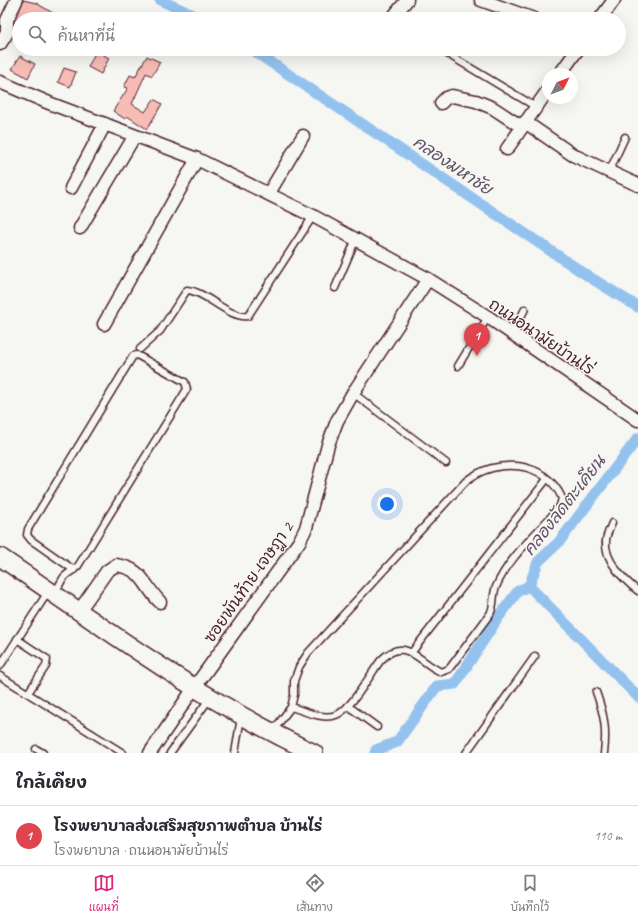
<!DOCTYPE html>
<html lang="th">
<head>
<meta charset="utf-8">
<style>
  :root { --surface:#fff; --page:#f2f2f3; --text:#2b2b33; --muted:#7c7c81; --line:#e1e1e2; --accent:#db2777 }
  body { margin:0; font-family:Caveat,"Playpen Sans Thai",sans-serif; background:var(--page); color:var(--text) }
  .compass { position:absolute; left:542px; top:68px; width:36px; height:36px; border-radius:50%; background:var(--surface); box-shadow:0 4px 16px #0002; rotate:48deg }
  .you { position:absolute; left:387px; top:504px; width:14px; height:14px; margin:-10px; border:3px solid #fff; border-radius:50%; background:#1a73e8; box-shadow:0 0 0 6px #1a73e833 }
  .badge { display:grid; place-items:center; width:26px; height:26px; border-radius:50%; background:var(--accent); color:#fff; font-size:13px; font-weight:700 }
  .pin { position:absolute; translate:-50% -33px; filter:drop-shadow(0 1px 2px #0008) }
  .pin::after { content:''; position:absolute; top:21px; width:14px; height:12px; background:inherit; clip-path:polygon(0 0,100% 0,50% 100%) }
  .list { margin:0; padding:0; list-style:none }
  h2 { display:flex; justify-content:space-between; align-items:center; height:52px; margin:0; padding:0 16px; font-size:17px }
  h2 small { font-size:13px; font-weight:400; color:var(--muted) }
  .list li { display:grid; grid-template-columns:26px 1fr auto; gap:12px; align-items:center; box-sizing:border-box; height:60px; padding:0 16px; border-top:1px solid var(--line) }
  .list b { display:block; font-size:15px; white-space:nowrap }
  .list p { margin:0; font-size:13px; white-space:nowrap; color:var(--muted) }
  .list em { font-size:13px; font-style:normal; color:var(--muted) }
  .icon { flex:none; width:22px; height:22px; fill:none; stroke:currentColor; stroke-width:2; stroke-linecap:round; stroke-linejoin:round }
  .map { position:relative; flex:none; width:638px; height:753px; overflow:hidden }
  .search { position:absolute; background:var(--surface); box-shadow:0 4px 16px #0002; left:12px; right:12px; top:12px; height:44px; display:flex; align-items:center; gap:10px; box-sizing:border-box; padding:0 14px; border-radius:22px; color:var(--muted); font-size:15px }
  .sheet { height:112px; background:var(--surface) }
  nav { display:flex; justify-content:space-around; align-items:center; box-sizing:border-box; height:56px; border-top:1px solid var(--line); background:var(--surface); font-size:11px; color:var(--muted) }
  nav a { display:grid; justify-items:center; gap:2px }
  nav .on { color:var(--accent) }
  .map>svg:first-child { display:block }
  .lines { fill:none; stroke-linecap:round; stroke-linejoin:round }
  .canal { stroke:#94c2ee; stroke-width:11 }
  .building { fill:#f8bcb6; stroke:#4a1f2b }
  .lane-casing { stroke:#4a1f2b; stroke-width:9 }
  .street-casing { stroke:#4a1f2b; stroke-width:15 }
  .secondary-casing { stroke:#4a1f2b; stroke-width:20 }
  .lane { stroke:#f6f6f2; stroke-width:6 }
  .street { stroke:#f6f6f2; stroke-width:12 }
  .secondary { stroke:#f6f6f2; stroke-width:17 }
  .labels { text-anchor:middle; stroke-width:3; stroke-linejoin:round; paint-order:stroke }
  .street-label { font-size:16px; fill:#4a1f2b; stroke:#f6f6f2 }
  .water-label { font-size:17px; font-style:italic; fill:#605066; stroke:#f6f6f2 }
</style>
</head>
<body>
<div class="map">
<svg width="638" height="753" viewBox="0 0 638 753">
  <rect width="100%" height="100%" fill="#f6f6f2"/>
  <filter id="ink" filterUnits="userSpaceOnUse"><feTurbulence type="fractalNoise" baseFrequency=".025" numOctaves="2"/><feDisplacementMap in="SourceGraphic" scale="8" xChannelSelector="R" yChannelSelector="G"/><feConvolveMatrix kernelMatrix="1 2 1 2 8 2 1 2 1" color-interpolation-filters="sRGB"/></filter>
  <g filter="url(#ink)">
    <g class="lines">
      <g class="canal">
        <path d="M 160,0 L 202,19"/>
        <path d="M 251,49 L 588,276 L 638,307"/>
        <path d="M 638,438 L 559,542 L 538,562 L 529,586 L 638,697"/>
        <path d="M 375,753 L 376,750 L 397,742 L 437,686 L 455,684 L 498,618 L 518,591 L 529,586"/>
      </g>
    </g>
    <g class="building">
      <path d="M 23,0 L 36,3 L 63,19 L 19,19 L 19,37 L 14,35 L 14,22 Z"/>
      <path d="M 96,51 L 109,58 L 101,74 L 88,67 Z"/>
      <path d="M 20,56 L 35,64 L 28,78 L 12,69 Z"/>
      <path d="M 147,56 L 160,62 L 152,76 L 146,73 L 132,104 L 145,112 L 154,99 L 162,104 L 147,129 L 127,116 L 125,119 L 113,111 L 128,88 L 124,87 L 130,75 L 135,77 Z"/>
      <path d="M 64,68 L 76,72 L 70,87 L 58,82 Z"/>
    </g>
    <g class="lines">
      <g class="lane-casing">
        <g id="lane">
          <path d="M 439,49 L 536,107"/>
          <path d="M 609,172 L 625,137"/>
          <path d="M 335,288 L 356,239"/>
          <path d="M 512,334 L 525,309"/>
          <path d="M 140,349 L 160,331 L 187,290 C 206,291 229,319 248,316 L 313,216"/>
          <path d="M 458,366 L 488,317"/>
          <path d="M 353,393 L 446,463"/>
          <path d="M 612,523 C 610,529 606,535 606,541 C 604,560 624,580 638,591"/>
          <path d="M 55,593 C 58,588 61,581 64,577 C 68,573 74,570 78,566 L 187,389 L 185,382 L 137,355 L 133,356 L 28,529 L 27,535 L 31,540 L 74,570"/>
          <path d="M 17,639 L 47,659 L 46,666 L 28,693"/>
          <path d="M 412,652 L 547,479"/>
          <path d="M 0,666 L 48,592"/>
          <path d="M 0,676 L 123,753"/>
          <path d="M 596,692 C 604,714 607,729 604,753"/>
          <path d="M 348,706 L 377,727"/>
          <path d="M 273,731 L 291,707 L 294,695 L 294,681 L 299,667 L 308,653 L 466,481 C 497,457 545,460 562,498 L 560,506 C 539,532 509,556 496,587 C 492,596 495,605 490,614 L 449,669 L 441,672 C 418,662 406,635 381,660 C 371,673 351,710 336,715 C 322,720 305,711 291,707"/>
          <path d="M 36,749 L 43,753"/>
          <path d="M 170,753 L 210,698"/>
          <path d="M 235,753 L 241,717"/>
          <path d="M 466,753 L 535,656"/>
        </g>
      </g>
      <g class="street-casing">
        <g id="street">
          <path d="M 481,0 L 534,19"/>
          <path d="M 394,16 L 407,0"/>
          <path d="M 600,19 L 614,0"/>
          <path d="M 0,44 L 7,33 L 7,20 L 16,1"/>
          <path d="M 560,74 L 578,49"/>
          <path d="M 0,82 L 49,103 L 197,159 L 313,216 L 428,279 L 488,317 L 638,420"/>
          <path d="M 441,103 L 446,98 L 452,96 L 476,101 L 493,108 L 522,127"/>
          <path d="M 525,122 L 573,155 L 638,185"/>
          <path d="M 507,149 L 548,90"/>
          <path d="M 71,188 L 105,124"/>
          <path d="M 269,193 L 303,136"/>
          <path d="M 80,228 L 134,137"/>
          <path d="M 104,324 L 197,159"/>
          <path d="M 79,611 L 107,571 L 116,565 C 144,569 143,585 160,602"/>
          <path d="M 150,753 L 194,688 L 299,542 L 306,528 L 328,445 L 337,421 L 353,393 L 428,279"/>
        </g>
      </g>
      <g class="secondary-casing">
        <path id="secondary" d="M 0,557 C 102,626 202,701 314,753"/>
      </g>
      <use href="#lane" class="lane"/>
      <use href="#street" class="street"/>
      <use href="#secondary" class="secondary"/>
    </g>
  </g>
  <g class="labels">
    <g class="street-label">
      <text transform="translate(542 336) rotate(34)" y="6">ถนนอนามัยบ้านไร่</text>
      <text transform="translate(248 582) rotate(-55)" y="6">ซอยพันท้าย-เจษฎา 2</text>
    </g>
    <g class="water-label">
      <text transform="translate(453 165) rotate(34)" y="6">คลองมหาชัย</text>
      <text transform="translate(564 505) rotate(-52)" y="6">คลองลัดตะเคียน</text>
    </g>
  </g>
</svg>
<svg class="compass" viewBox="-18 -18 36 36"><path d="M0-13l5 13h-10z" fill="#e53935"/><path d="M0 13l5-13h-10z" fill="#7c7c81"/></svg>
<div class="you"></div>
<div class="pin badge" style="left:477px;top:356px;background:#e0444e">1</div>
<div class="search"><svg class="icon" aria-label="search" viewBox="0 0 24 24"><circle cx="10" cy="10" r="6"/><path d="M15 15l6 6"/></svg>ค้นหาที่นี่</div>
</div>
<section class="sheet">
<h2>ใกล้เคียง<small></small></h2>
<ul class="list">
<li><span class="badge" style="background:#e0444e">1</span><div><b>โรงพยาบาลส่งเสริมสุขภาพตำบล บ้านไร่</b><p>โรงพยาบาล · ถนนอนามัยบ้านไร่</p></div><em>110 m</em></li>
</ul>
</section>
<nav>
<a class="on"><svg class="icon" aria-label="map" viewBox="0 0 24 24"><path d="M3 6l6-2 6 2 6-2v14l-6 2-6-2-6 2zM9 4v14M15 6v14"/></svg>แผนที่</a>
<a><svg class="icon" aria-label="directions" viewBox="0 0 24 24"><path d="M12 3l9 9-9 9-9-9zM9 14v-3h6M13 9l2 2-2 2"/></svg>เส้นทาง</a>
<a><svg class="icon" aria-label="saved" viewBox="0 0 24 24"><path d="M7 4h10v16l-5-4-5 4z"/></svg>บันทึกไว้</a>
</nav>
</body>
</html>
